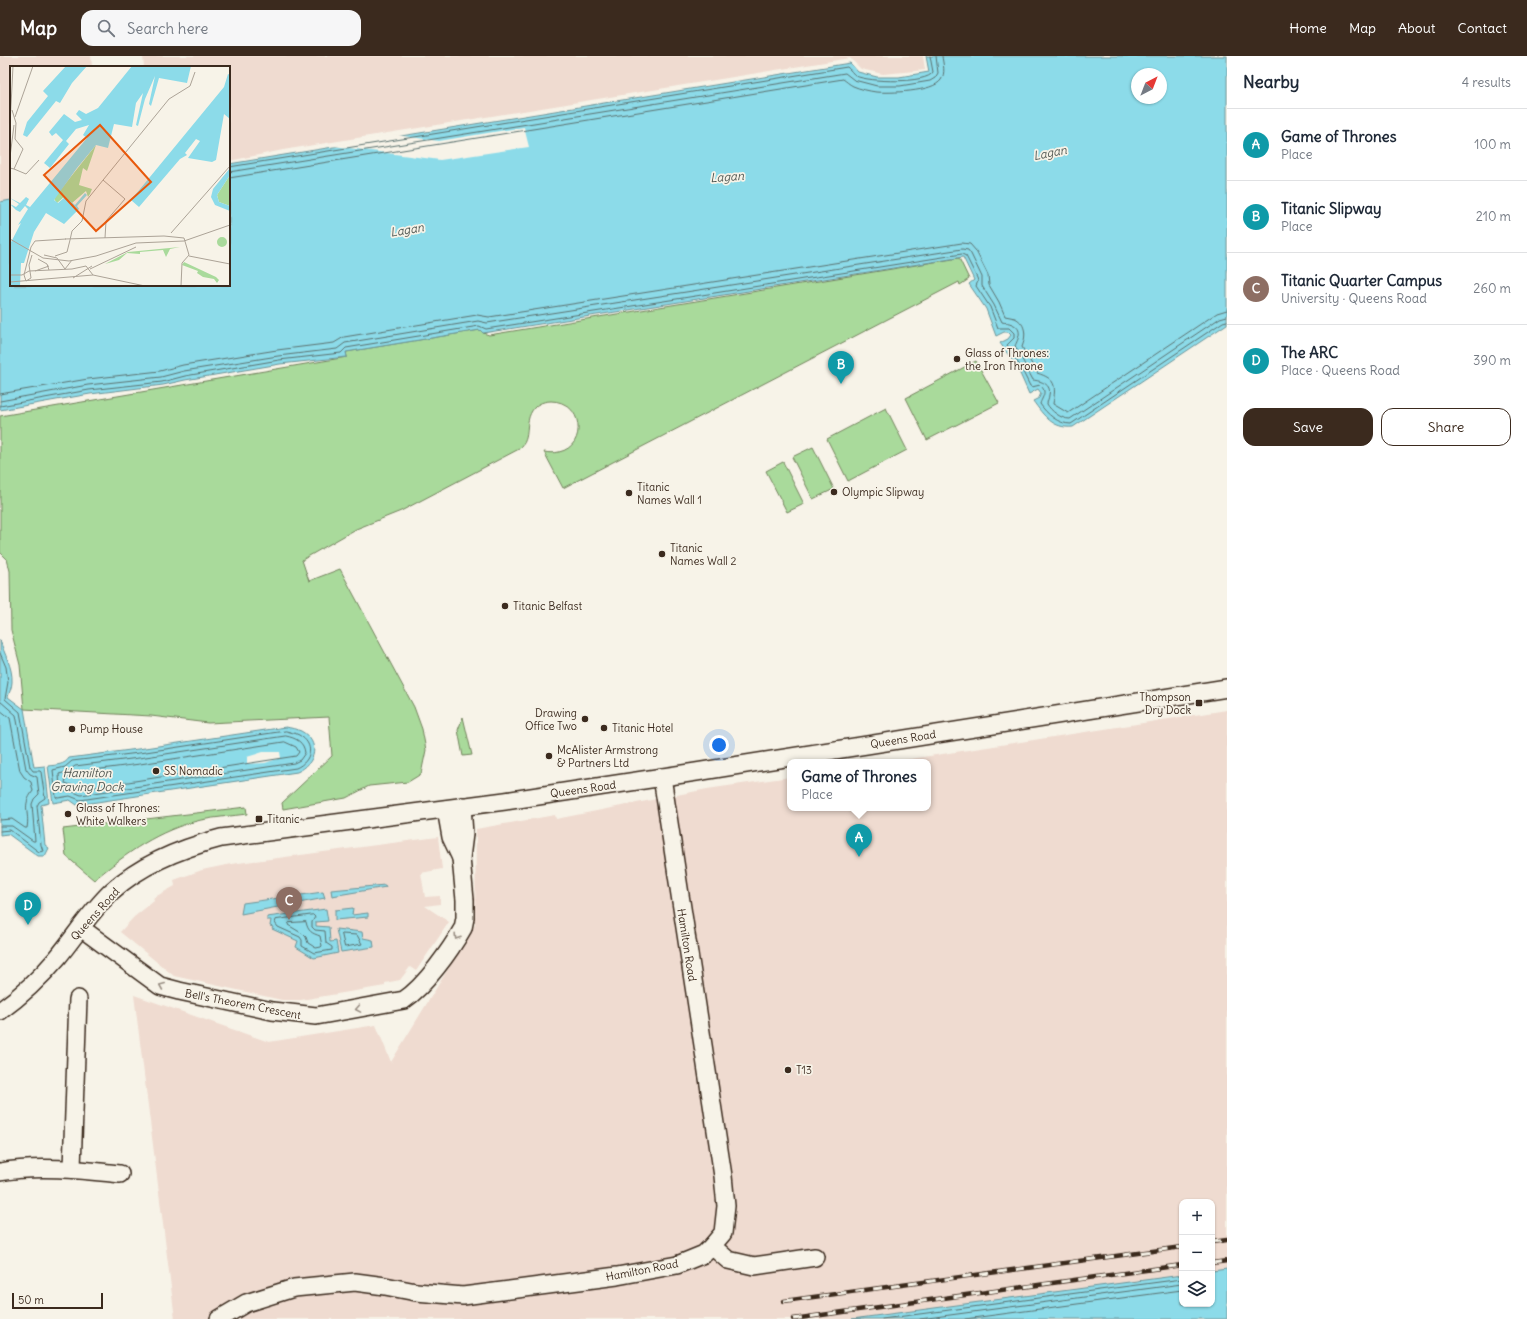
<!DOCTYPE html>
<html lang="en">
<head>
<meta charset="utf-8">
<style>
  :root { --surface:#fff; --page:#f6f6f7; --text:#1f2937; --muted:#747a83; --line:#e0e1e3; --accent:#3b2a1e }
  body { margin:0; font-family:Delius,sans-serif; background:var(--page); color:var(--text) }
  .controls { position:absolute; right:12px; bottom:12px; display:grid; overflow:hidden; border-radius:8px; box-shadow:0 1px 3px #0004 }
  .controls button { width:36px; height:36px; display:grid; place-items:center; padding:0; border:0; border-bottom:1px solid var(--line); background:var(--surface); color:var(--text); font:20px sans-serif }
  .compass { position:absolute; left:1131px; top:12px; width:36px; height:36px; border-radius:50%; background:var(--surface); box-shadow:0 1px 3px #0004; rotate:42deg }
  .scale { position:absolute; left:12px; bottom:10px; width:91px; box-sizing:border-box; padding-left:4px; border:2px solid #3b2a1e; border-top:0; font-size:11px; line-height:14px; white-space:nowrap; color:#3b2a1e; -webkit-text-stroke:3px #f7f3e8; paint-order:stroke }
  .you { position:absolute; left:719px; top:689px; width:14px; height:14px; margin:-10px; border:3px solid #fff; border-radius:50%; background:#1a73e8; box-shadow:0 0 0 6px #1a73e833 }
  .badge { display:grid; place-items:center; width:26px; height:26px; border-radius:50%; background:var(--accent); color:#fff; font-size:13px; font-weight:700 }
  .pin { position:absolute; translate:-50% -33px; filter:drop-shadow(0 1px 2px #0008) }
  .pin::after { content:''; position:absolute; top:21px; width:14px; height:12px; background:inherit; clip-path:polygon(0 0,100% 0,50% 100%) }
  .popup { position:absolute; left:787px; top:703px; width:144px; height:52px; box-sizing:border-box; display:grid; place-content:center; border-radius:8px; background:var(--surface); filter:drop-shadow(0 1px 3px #0005); font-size:13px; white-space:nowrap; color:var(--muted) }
  .popup b { font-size:15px; color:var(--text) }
  .popup::after { content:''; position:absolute; left:50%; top:100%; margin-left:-8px; border:8px solid transparent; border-top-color:var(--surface) }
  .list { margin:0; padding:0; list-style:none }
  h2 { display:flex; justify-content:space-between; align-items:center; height:52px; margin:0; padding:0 16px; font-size:17px }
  h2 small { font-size:13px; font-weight:400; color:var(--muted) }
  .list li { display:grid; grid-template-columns:26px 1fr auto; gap:12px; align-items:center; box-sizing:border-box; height:72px; padding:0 16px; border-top:1px solid var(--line) }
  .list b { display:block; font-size:15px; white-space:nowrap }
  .list p { margin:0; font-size:13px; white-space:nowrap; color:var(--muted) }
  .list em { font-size:13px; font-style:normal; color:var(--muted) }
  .actions { display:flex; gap:8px; padding:12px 16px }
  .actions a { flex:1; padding:9px 0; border:1px solid var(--accent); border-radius:12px; text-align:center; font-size:14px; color:var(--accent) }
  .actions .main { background:var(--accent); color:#fff }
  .icon { flex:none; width:22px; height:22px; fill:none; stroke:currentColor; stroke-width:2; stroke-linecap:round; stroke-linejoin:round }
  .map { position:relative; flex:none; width:1227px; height:1263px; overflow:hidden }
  header { display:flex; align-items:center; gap:24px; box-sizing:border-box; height:56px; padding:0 20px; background:var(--accent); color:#fff }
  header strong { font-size:19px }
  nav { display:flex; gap:22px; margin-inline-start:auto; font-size:14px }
  .search { width:280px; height:36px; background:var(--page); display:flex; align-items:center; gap:10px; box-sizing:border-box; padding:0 14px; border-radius:12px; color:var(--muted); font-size:15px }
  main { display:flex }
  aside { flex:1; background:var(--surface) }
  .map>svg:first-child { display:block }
  .built { fill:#efdbd0; fill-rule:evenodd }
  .green { fill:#a9da9b; stroke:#72825c }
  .water { fill:#8cdbe9; stroke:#6c9498; fill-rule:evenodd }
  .pier { fill:#f7f3e8 }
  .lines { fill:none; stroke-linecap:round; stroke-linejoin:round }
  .shore { stroke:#5b716f; stroke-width:1 }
  .minor-casing { stroke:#3b2a1e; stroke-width:20 }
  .minor { stroke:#f7f3e8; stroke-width:17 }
  .rail-casing { stroke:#3b2a1e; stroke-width:4.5 }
  .rail { stroke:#f7f3e8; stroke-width:3; stroke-dasharray:9; stroke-linecap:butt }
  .oneway { stroke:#998e83 }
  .poi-dot { fill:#3b2a1e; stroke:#f7f3e8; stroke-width:1.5 }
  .labels { text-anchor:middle; stroke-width:3.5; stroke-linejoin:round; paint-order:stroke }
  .poi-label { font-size:11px; fill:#3b2a1e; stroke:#f7f3e8; text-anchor:start }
  .street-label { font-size:11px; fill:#3b2a1e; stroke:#f7f3e8 }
  .water-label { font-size:12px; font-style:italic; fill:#4f5651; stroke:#f7f3e8 }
  .inset-road { fill:none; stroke:#aca397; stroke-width:1 }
  .view { fill:#e8590c; fill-opacity:0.15; stroke:#e8590c; stroke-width:2 }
  .inset-edge { fill:none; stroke:#3b2a1e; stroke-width:2 }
</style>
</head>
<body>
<header>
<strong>Map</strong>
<div class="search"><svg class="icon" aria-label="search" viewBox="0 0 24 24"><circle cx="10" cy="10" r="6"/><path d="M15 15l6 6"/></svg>Search here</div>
<nav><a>Home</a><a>Map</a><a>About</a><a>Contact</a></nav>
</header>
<main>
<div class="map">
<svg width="1227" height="1263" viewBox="0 0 1227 1263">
  <rect width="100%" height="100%" fill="#f7f3e8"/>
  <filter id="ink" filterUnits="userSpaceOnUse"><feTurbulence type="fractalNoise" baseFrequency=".025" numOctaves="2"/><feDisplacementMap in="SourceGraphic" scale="8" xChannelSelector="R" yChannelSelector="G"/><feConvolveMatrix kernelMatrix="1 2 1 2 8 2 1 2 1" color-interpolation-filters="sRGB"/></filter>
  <g filter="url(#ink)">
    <g class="built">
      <path d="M 0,0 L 91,0 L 92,11 L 11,11 L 11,148 L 0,150 Z"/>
      <path d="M 143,0 L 923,0 L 925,14 L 883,18 L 861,13 L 850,2 L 283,94 L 229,105 L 229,11 L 144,11 Z"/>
      <path d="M 1227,654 L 1227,1263 L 175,1263 L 134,939 L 269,986 L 376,969 L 391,1006 L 475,869 L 476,773 L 555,759 L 556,763 L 707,733 L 790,721 L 790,752 L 928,752 L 928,706 L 891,706 ZM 1182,1146 L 1212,1146 L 1212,1248 L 1182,1248 Z"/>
      <path d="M 438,781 L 442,813 L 421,817 L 425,841 L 440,840 L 440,848 L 425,850 L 449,866 L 416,915 L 410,911 L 400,924 L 385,927 L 385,930 L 301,944 L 282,944 L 174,920 L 120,876 L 134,861 L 154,845 L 153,842 L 175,830 L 174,824 L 202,814 L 231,808 Z"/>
    </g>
    <g class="green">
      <path d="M 959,202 L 969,223 L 960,229 L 959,226 L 563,432 L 544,396 C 549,397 555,397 559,396 C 588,390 583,345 551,345 C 547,345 542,346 539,348 C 538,348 535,351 534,352 C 522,367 533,381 519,393 L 401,455 L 356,473 L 302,504 L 309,525 L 340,513 L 414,651 L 422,673 L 426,694 L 421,718 L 408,726 L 369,730 L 346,742 L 283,753 L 282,747 L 332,700 L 329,661 L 208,667 L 151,660 L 24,653 L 20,609 L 11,574 L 10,515 L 7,503 L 0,496 L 0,360 L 347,301 L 346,296 L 480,274 L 483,277 L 489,279 Z"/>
      <path d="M 976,305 L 999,347 L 927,384 L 906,342 Z"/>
      <path d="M 886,352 L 907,394 L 848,425 L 827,383 Z"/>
      <path d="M 813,391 L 834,433 L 813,443 L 792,401 Z"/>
      <path d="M 783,406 L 804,448 L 787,456 L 766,415 Z"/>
      <path d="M 463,661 L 472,699 L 463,700 L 458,674 Z"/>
      <path d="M 246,751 L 247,758 C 232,760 216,761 201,764 C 158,774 127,797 94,824 L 66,800 L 63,773 Z"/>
    </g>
    <g class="water">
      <path d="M 926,0 L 1227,0 L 1227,268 L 1073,371 C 1053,373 1044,360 1033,345 L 1039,342 L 1041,337 L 1038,333 L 1029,338 L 1017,311 L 1000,287 L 1008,283 L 1011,279 L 1008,276 L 1004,276 L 996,280 L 986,253 L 969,228 L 974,224 L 963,201 L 483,277 L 480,274 L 346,296 L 347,301 L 280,308 L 185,324 L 163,329 L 90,338 L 0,354 L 0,146 L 11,144 L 11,229 L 229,229 L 229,108 L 850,7 L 858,16 L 877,21 L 899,21 L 929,16 ZM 1137,18 L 1161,18 L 1161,42 L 1137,42 Z"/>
      <path d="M 0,584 C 4,598 13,611 12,626 C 12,631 9,637 8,641 L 24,653 L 34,711 L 45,710 L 49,747 L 41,749 L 45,789 L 49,792 L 45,800 L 38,800 L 8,778 L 0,779 Z"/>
      <path d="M 286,671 C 291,672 296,673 301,675 C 321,686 316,708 297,716 L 77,749 L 70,744 L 53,747 L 48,710 C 56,709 65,709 69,702 L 138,693 Z"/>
      <path d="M 385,829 L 386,831 L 332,840 L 331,834 Z"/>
      <path d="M 323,836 L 325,842 L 241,858 L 243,847 Z"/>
      <path d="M 353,852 L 352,859 L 368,857 L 368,861 L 335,864 L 335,854 Z"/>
      <path d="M 326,853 L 328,865 L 316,866 L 316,870 L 329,871 L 330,886 L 336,885 L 338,897 L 314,902 L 296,891 L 298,885 L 272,873 L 273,871 L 270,870 L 271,864 L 267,864 L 267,861 Z"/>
      <path d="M 336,873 L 362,876 L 363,882 L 373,884 L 374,891 L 341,896 Z"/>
      <path d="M 1227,1213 L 1227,1263 L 852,1263 L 1182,1219 L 1182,1248 L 1212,1248 L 1212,1215 Z"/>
    </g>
    <g class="pier">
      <path d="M 524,71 L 529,91 L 440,104 L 333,90 L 396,79 L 439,85 Z"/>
      <path d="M 263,696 L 280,696 L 281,702 L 265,707 L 247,708 L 247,701 Z"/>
    </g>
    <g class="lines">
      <g class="shore">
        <path d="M 229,111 L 847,11 C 850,13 853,18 856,20 C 868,26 927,28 933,16 L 930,0"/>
        <path d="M 229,116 L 845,17 L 854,24 L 877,30 L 900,30 L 930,25 L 935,22 L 938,17 L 936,0"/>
        <path d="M 229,122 L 843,23 C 846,25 849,28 853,30 C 860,33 869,35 876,36 C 890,37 933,36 941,24 C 946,17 943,8 942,0"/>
        <path d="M 0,338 L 88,323 L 160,315 L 183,309 L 277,294 L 334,287 L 344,281 L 477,259 L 489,261 L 962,187 L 970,188 L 976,195 L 988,219 L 989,229 L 999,246 L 1005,260 C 1008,261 1012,261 1015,262 C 1027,268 1026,281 1022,291 L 1037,317 C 1056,323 1056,329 1053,348 L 1068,357 L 1217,257 L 1227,254"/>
        <path d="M 0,345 L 88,329 L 161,321 L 184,315 L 278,300 L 337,293 L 345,287 L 478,265 L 487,267 L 962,193 L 968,194 L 971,198 L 982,221 L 982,230 L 994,249 L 1002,266 C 1005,267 1008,266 1012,268 C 1024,273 1018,283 1015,290 L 1033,324 C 1041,325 1052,328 1049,339 C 1049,342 1047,345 1047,348 C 1051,355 1061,363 1070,363 L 1220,262 L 1227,260"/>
        <path d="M 0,350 L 89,334 L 162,326 L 185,320 L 279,304 L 341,297 L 346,292 L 479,270 L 486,273 L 962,198 L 966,200 L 977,222 L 978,225 L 976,230 L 990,251 L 998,272 L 1009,272 L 1014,277 L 1014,282 L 1007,289 L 1020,310 L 1030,330 L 1032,331 L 1040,329 C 1048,336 1042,341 1040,348 C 1047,358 1058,368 1071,368 L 1223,266 L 1227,265"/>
        <path d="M 0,597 L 6,611 L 8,626 L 5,643 L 20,656 L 30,711 L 33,715 L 40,715 L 41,716 L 45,742 L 39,746 L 37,750 L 41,789 L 43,795 L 39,796 L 10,774 L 0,775"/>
        <path d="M 0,645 L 16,659 L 26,713 L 30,718 L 37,721 L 39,738 L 34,743 L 32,748 L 35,785 L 33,785 L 12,770 L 0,770"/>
        <path d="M 0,654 L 10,662 L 20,715 L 24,721 L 31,726 L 33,735 C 21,751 30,755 27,772 L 25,772 L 12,763 L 0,764"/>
        <path d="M 286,675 C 290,676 295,677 299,679 C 315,688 312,705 296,712 L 80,744 L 70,740 L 58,742 L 56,741 L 53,714 L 65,711 L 72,705 L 139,697 Z"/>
        <path d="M 286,680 C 296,682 304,686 305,697 L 300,704 L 294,707 L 81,739 L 71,735 L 62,736 L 60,734 L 59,718 L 67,716 L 75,710 L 139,702 Z"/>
        <path d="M 285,686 L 296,691 L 299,696 L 296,700 L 83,733 L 65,727 L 66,723 L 78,716 L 140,708 Z"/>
        <path d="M 313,859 L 315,861 L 312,866 L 312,871 L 315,874 L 325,875 L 326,887 L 332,891 L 332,894 L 314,897 L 302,890 L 302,884 L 300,881 L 278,871 L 275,867 L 276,864 Z"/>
        <path d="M 306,866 C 308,876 312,877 320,880 L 322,890 L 321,891 L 316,892 L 308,887 L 306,881 L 303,878 L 288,869 L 289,867 Z"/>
        <path d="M 342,878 L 357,879 L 362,888 L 345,891 Z"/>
        <path d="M 882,1263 L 1182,1223"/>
        <path d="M 920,1263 L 1182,1228"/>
        <path d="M 965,1263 L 1182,1234"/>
      </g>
      <g class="minor-casing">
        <g id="minor">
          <path d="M 446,753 L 451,781 L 461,802"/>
          <path d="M 81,872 L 160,930 L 179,935 L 272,955 L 316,960 L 404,944 C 425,930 450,895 463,872 L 465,862 L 465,844 L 461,802 L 464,778 L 462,750"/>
          <path d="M 0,955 C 21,940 41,921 58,901 C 76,879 91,855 112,835 C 143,807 182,792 221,782 L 505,745 L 696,716 L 1227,632"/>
          <path d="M 72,1112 L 78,943"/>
          <path d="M 0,1116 C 38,1109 82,1114 120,1118"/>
          <path d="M 712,1190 L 728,1204 L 754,1210 L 815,1201"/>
          <path d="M 219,1263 L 246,1247 L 294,1232 L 355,1226 L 385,1230 L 416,1236 L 463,1240 L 617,1220 L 677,1209 L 704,1198 L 712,1190 L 723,1177 L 726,1150 L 723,1120 L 662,721"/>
        </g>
      </g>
      <use href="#minor" class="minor"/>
      <g class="rail-casing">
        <g id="rail">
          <path d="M 1212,1186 L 1227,1184"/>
          <path d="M 1212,1207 L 1227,1205"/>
          <path d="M 784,1245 L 1182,1191"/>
          <path d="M 793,1263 L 1182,1209"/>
        </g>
      </g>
      <use href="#rail" class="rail"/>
    </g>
    <defs><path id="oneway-chevron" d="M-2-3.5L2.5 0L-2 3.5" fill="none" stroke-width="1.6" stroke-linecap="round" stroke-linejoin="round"/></defs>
    <g class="oneway">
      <use href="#oneway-chevron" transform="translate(457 881) rotate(123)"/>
      <use href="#oneway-chevron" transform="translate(162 930) rotate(-157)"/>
      <use href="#oneway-chevron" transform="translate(358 953) rotate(170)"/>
    </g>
  </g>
  <g class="poi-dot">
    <circle cx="957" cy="303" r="4"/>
    <circle cx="834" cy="436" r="4"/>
    <circle cx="629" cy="437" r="4"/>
    <circle cx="662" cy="498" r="4"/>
    <circle cx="505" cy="550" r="4"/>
    <rect x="1195" y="643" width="8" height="8" rx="2"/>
    <circle cx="585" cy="663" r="4"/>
    <circle cx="604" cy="672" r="4"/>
    <circle cx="72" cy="673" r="4"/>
    <circle cx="549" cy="700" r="4"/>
    <circle cx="156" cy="715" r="4"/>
    <circle cx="68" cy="758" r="4"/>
    <rect x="255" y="759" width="8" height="8" rx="2"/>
    <circle cx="788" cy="1014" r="4"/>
  </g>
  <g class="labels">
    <g class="poi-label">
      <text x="965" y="301">Glass of Thrones:<tspan x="965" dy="13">the Iron Throne</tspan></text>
      <text x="637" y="435">Titanic<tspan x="637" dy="13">Names Wall 1</tspan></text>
      <text x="842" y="440">Olympic Slipway</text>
      <text x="670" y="496">Titanic<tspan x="670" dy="13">Names Wall 2</tspan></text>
      <text x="513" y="554">Titanic Belfast</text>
      <text x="1191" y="645" text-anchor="end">Thompson<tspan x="1191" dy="13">Dry Dock</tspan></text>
      <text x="577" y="661" text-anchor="end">Drawing<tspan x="577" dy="13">Office Two</tspan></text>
      <text x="612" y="676">Titanic Hotel</text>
      <text x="80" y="677">Pump House</text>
      <text x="557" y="698">McAlister Armstrong<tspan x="557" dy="13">&amp; Partners Ltd</tspan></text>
      <text x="164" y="719">SS Nomadic</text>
      <text x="76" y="756">Glass of Thrones:<tspan x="76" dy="13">White Walkers</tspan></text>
      <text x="267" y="767">Titanic</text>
      <text x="796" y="1018">T13</text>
    </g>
    <g class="street-label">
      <text transform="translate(903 683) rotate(-9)" y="4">Queens Road</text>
      <text transform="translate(583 733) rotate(-8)" y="4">Queens Road</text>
      <text transform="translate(95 858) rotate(-48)" y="4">Queens Road</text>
      <text transform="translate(687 889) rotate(81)" y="4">Hamilton Road</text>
      <text transform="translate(243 948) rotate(11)" y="4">Bell's Theorem Crescent</text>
      <text transform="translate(642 1214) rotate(-11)" y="4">Hamilton Road</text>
    </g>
    <g class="water-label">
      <text transform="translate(1050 97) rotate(-11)" y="4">Lagan</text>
      <text transform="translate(727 121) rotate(-4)" y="4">Lagan</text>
      <text transform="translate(407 174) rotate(-10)" y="4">Lagan</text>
      <text x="87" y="721">Hamilton<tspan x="87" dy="14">Graving Dock</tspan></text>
    </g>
  </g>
  <g transform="translate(10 10)">
    <rect width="220" height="220" fill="#f7f3e8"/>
    <path d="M 86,79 L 77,105 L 73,102 L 69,119 L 82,123 L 80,128 L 78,131 L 76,125 L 62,137 L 54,131 L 47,137 L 44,133 L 48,127 ZM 220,109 L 220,140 L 209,136 L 207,129 ZM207 176a5 5 0 1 1 10 0a5 5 0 1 1-10 0ZM 170,181 L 160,183 L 156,191 L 153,184 L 130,186 L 130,188 L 117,187 L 109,194 L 95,198 L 118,186 ZM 174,196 L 206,211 L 209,214 L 207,217 L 204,213 L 193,211 L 187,207 L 188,205 L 172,199 Z" fill="#a9da9b"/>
    <path d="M 56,0 L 77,0 L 62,17 L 50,37 L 46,35 L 17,71 L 13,69 L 17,56 L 38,30 L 33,25 ZM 122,0 L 181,0 L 177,17 L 149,12 L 141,40 L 139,38 L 145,10 L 135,33 L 128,60 L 126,59 L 133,27 L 126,37 L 122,61 L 104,58 L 98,82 L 86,79 L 67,102 L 44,134 L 48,137 L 55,131 L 65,139 L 75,127 L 77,129 L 67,140 L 69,143 L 54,158 L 36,147 L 24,166 L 14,197 L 11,197 L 10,220 L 0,220 L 0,178 L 11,157 L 8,159 L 18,143 L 15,140 L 10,146 L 6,144 L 0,138 L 6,141 L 9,138 L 0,132 L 10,137 L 16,131 L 19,133 L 16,139 L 20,141 L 77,72 L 73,69 L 79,59 L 66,63 L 56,75 L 59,78 L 40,102 L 34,97 L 53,74 L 46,67 L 42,70 L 39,66 L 54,48 L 65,56 L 72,54 L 66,48 L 69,44 L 76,48 L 88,42 ZM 218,8 L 220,9 L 220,53 L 214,48 L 206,94 L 202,96 L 178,92 L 190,75 L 186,73 L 175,87 L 177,89 L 170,93 L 129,141 L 121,134 L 214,21 ZM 220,102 L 220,109 L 207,129 L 209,136 L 220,140 L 220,145 L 205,139 L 201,131 L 203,123 Z" fill="#8cdbe9"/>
    <path class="inset-road" d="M 2,44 L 6,57M 5,51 L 23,0M 0,59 L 3,0M 0,91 L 4,59M 0,102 L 4,103 L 13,83 L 5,73 L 6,57M 4,103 L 16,108 L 29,94M 93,114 L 115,133 L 96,155 L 95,172M 161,167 L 220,100M 0,173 L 33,192 L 59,195 L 86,190 L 126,177 L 174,175 L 220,159M 55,173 L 154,170 L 174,172 L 179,189 L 172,197 L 171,220M 60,174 L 62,165 L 72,155 L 76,135 L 159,33 L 180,20 L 185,6M 22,189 L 19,199 L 21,212 L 16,215 L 14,209 L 21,181 L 25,175 L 56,173M 34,189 L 47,192 L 55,203 L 62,194M 45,190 L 57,186 L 60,174M 179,190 L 220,198M 28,193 L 37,198 L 39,204M 80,203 L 126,181M 25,205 L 39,200M 0,209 L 12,209 L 19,205 L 62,203 L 76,200 L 83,209M 63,212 L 82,200M 0,216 L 83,209 L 135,220"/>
    <path class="view" d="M 90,59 L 141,116 L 86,165 L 34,109 Z"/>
    <rect width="220" height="220" class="inset-edge"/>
  </g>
</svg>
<div class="controls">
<button>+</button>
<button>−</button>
<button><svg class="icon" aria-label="layers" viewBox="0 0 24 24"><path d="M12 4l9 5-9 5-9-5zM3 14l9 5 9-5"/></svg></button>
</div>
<svg class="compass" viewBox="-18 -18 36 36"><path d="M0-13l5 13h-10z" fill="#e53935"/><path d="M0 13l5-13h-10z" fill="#747a83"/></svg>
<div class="scale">50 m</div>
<div class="you"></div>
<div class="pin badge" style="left:859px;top:801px;background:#0f9aa8">A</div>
<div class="popup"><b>Game of Thrones</b>Place</div>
<div class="pin badge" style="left:841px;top:328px;background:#0f9aa8">B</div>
<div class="pin badge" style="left:289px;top:864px;background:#8d6e63">C</div>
<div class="pin badge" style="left:28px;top:869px;background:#0f9aa8">D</div>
</div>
<aside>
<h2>Nearby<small>4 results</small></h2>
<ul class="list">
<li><span class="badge" style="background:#0f9aa8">A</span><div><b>Game of Thrones</b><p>Place</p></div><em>100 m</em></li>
<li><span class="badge" style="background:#0f9aa8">B</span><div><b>Titanic Slipway</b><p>Place</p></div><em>210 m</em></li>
<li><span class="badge" style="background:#8d6e63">C</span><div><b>Titanic Quarter Campus</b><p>University · Queens Road</p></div><em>260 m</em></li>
<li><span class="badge" style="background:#0f9aa8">D</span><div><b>The ARC</b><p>Place · Queens Road</p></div><em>390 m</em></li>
</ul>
<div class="actions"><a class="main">Save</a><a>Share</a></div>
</aside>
</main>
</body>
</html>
